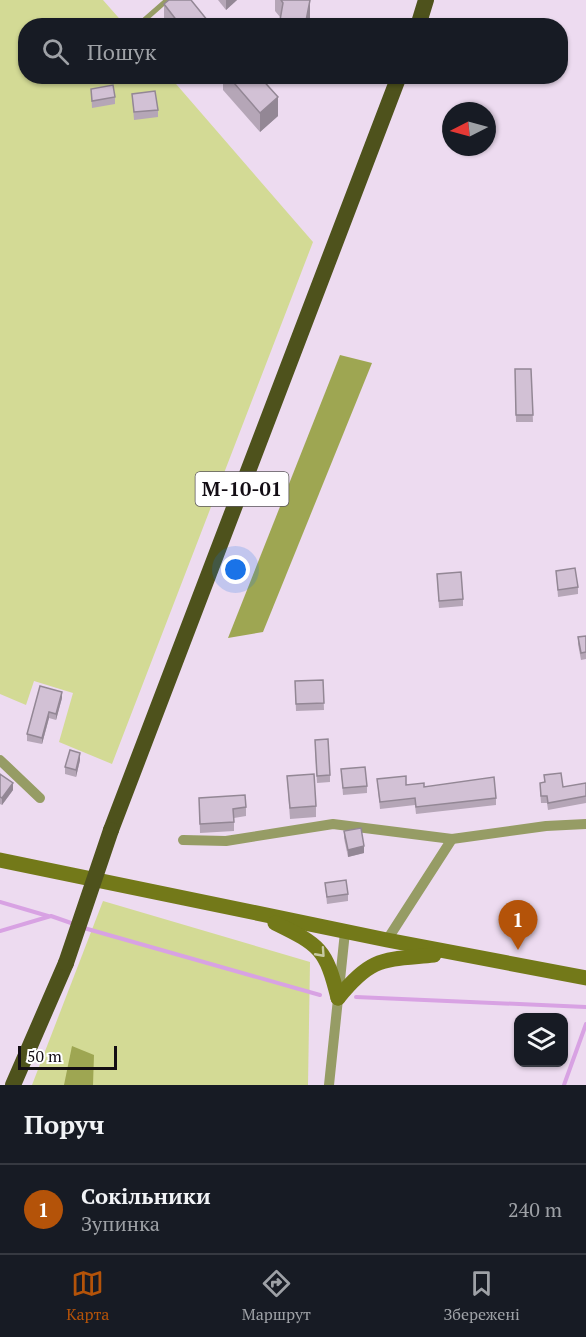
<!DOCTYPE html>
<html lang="uk">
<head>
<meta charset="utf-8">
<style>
  :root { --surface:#171b24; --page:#242831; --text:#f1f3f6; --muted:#9ea1a6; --line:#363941; --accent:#b45309 }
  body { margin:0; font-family:"PT Serif",serif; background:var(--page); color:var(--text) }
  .controls { position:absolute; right:18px; bottom:18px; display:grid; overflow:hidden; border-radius:12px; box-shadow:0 2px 4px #0004 }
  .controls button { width:54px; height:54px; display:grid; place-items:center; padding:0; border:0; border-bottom:2px solid var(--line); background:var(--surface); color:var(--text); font:30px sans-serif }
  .compass { position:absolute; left:442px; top:102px; width:54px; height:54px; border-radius:50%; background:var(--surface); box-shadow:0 2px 4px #0004; rotate:264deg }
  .scale { position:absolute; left:18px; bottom:15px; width:99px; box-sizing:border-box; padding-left:6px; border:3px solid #130d14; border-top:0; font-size:16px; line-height:21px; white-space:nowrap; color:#130d14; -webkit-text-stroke:4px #fff; paint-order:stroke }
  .you { position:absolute; left:236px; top:570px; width:21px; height:21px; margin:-15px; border:4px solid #fff; border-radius:50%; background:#1a73e8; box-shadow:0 0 0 9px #1a73e833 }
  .badge { display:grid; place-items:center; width:39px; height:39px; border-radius:50%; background:var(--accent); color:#fff; font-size:20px; font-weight:700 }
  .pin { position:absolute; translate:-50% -50px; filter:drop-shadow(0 2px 3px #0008) }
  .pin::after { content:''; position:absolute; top:32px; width:21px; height:18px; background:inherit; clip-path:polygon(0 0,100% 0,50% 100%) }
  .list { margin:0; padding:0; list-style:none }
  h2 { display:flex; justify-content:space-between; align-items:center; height:78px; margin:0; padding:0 24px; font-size:26px }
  h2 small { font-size:20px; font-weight:400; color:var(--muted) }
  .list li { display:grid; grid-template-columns:39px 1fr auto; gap:18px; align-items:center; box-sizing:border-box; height:90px; padding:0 24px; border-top:2px solid var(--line) }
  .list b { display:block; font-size:22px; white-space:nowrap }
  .list p { margin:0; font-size:20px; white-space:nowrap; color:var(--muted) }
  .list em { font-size:20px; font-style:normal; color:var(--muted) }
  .icon { flex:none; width:33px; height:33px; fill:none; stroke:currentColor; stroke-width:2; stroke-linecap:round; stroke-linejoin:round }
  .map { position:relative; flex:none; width:586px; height:1085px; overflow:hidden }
  .search { position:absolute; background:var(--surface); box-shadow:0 2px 4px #0004; left:18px; right:18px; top:18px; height:66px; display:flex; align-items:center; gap:15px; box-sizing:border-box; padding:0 21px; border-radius:24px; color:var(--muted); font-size:22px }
  .sheet { height:168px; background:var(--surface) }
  nav { display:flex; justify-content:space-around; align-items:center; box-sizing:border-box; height:84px; border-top:2px solid var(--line); background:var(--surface); font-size:16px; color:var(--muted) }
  nav a { display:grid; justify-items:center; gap:3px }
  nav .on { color:var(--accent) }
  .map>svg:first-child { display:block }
  .green { fill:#d3da95 }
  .forest { fill:#9ea652 }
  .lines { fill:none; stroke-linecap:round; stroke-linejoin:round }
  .stream { stroke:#d8a2e3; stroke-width:4 }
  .service { stroke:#969c65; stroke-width:5 }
  .minor { stroke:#969c65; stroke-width:10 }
  .secondary { stroke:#737919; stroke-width:15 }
  .trunk { stroke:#4e521c; stroke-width:16 }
  .trunk-bridge { stroke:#4e521c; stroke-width:16 }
  .wall { fill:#b5a6b7 }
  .shaded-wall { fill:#938795 }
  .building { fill:#d2c1d5; stroke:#938795; stroke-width:1.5 }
  .oneway { stroke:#c7c9a3 }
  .labels { text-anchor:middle; stroke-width:4.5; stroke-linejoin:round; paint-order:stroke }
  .shield { fill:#fff; stroke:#5a565a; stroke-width:1.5 }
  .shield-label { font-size:20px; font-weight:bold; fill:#130d14 }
</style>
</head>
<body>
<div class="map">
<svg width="586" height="1085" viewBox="0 0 586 1085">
  <rect width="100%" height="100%" fill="#eddbf0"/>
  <g class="green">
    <path d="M 0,0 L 103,0 L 125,25 L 26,26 L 26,76 L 170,77 L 313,242 L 112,764 L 59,742 L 73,693 L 34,681 L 26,705 L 0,694 Z"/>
    <path d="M 103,901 L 310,962 L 308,1085 L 32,1085 Z"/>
  </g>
  <g class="forest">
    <path d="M 340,355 L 372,363 L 263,632 L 228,638 Z"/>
    <path d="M 72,1046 L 94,1055 L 93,1085 L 64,1085 Z"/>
  </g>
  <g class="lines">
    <g class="stream">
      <path d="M 0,902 L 48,916"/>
      <path d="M 84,928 L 320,995"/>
      <path d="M 0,931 L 51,916 L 74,924"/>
      <path d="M 356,997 L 586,1007"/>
      <path d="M 564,1085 L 586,1024"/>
    </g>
    <path class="service" d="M 142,22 L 167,0"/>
    <g class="minor">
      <path d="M 0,760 L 40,798"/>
      <path d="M 183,840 L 226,841 L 333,824 L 452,839 L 546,826 L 586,824"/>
      <path d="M 387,940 L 452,839"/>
      <path d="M 329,1085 L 345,932"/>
    </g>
    <g class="secondary">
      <path d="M 0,860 L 387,940 L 586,978"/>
      <path d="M 275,923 C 320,945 326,949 338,998"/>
      <path d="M 338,998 C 372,956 383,960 434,955"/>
    </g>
    <g class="trunk">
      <path d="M 418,26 L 426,0"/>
      <path d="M 111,830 L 399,76"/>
      <path d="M 13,1085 L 66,963"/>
    </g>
    <path class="trunk-bridge" d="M 66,963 L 111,830"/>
  </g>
  <g class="wall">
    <path d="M 218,0 L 237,0 L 226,10 Z"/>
    <path d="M 275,0 L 310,0 L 310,18 L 309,26 L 279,26 L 280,17 L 275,11 Z"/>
    <path d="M 164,4 L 212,26 L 165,26 L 164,23 Z"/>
    <path d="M 223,76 L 259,76 L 278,116 L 260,132 L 223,90 Z"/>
    <path d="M 91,89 L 115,97 L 115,104 L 92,108 Z"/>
    <path d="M 132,94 L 158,110 L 158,117 L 134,120 Z"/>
    <path d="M 515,369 L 531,369 L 533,422 L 516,422 Z"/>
    <path d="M 556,571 L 578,587 L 578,594 L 558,597 Z"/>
    <path d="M 437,574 L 463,599 L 463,606 L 439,608 Z"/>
    <path d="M 586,636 L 586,659 L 581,660 L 578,644 L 578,637 Z"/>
    <path d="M 323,680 L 324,710 L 296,711 L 295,681 Z"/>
    <path d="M 62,698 L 56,720 L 49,718 L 42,744 L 27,741 L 27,734 Z"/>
    <path d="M 315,747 L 330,775 L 330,782 L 317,783 Z"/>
    <path d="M 80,760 L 76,777 L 65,774 L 65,767 Z"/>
    <path d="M 341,769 L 367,786 L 367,793 L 343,795 Z"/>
    <path d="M 0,774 L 13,790 L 2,805 L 0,804 Z"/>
    <path d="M 544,775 L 563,787 L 586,783 L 586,803 L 548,810 L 547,803 L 541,803 L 540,790 L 540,783 L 544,782 Z"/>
    <path d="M 287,776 L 316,806 L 316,817 L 290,819 Z"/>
    <path d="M 377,779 L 406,785 L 424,787 L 496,798 L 496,805 L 416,814 L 415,805 L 380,809 Z"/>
    <path d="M 199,798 L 246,807 L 246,816 L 234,818 L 234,831 L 200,833 Z"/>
    <path d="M 344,831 L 364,853 L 348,857 L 344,838 Z"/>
    <path d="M 325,883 L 348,894 L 348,901 L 327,904 Z"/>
  </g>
  <g class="shaded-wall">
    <path d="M 226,0 L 237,0 L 226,10 Z"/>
    <path d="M 310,0 L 310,18 L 309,26 L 305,26 Z"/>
    <path d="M 278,97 L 278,116 L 260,132 L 260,113 Z"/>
    <path d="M 62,692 L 62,698 L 56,720 L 56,714 Z"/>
    <path d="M 49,712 L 49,718 L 42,744 L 42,738 Z"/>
    <path d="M 80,753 L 80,760 L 76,777 L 76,770 Z"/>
    <path d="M 13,783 L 13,790 L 2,805 L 2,798 Z"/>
    <path d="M 364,846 L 364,853 L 348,857 L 348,850 Z"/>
  </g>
  <g class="building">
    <path d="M 169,0 L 191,0 L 212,26 L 181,26 L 164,4 Z"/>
    <path d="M 281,0 L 310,0 L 305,26 L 279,26 L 283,3 Z"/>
    <path d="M 228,76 L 259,76 L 278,97 L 260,113 Z"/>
    <path d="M 113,85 L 115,97 L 92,101 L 91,89 Z"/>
    <path d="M 155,91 L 158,110 L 134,112 L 132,94 Z"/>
    <path d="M 515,369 L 531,369 L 533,415 L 516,415 Z"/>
    <path d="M 575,568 L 578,587 L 558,590 L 556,571 Z"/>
    <path d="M 461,572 L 463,599 L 439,601 L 437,574 Z"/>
    <path d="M 586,636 L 586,652 L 581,653 L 578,637 Z"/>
    <path d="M 323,680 L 324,703 L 296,704 L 295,681 Z"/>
    <path d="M 40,686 L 62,692 L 56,714 L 49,712 L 42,738 L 27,734 Z"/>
    <path d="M 328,739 L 330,775 L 317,776 L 315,740 Z"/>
    <path d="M 70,750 L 80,753 L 76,770 L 65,767 Z"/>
    <path d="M 365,767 L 367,786 L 343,788 L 341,769 Z"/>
    <path d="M 561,773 L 563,787 L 586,783 L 586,796 L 548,803 L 547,796 L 541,796 L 540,783 L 545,782 L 544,775 Z"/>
    <path d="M 0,774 L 13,783 L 2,798 L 0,797 Z"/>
    <path d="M 314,774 L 316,806 L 290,808 L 287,776 Z"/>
    <path d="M 406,776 L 406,785 L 424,783 L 424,787 L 494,777 L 496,798 L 416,807 L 415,798 L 380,802 L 377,779 Z"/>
    <path d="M 245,795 L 246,807 L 233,809 L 234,822 L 200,824 L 199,798 Z"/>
    <path d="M 361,828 L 364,846 L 348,850 L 344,831 Z"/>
    <path d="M 346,880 L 348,894 L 327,897 L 325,883 Z"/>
  </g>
  <defs><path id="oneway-chevron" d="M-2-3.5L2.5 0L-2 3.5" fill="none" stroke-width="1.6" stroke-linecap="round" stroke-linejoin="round" transform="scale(1.5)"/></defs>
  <use class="oneway" href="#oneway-chevron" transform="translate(321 953) rotate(48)"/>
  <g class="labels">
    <rect class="shield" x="195.5" y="472" width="93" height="34" rx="4.5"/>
    <g class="shield-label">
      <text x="242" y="496">М-10-01</text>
    </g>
  </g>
</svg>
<div class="controls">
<button><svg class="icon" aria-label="layers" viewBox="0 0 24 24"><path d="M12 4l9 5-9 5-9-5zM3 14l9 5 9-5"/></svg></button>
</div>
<svg class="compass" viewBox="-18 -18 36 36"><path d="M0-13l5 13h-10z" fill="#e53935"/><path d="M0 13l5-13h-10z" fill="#9ea1a6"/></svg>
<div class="scale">50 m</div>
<div class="you"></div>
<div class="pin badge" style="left:518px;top:950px">1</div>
<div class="search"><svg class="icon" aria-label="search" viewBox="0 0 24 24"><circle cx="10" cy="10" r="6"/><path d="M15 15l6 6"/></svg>Пошук</div>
</div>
<section class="sheet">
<h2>Поруч<small></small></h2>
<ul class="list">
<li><span class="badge">1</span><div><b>Сокільники</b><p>Зупинка</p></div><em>240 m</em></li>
</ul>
</section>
<nav>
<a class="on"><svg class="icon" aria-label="map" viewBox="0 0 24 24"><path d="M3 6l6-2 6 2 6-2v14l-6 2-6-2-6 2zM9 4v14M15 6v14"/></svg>Карта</a>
<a><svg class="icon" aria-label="directions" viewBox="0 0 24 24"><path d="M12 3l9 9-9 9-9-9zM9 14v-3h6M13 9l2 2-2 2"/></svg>Маршрут</a>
<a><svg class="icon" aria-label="saved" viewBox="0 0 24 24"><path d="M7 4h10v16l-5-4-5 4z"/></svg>Збережені</a>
</nav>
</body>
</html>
